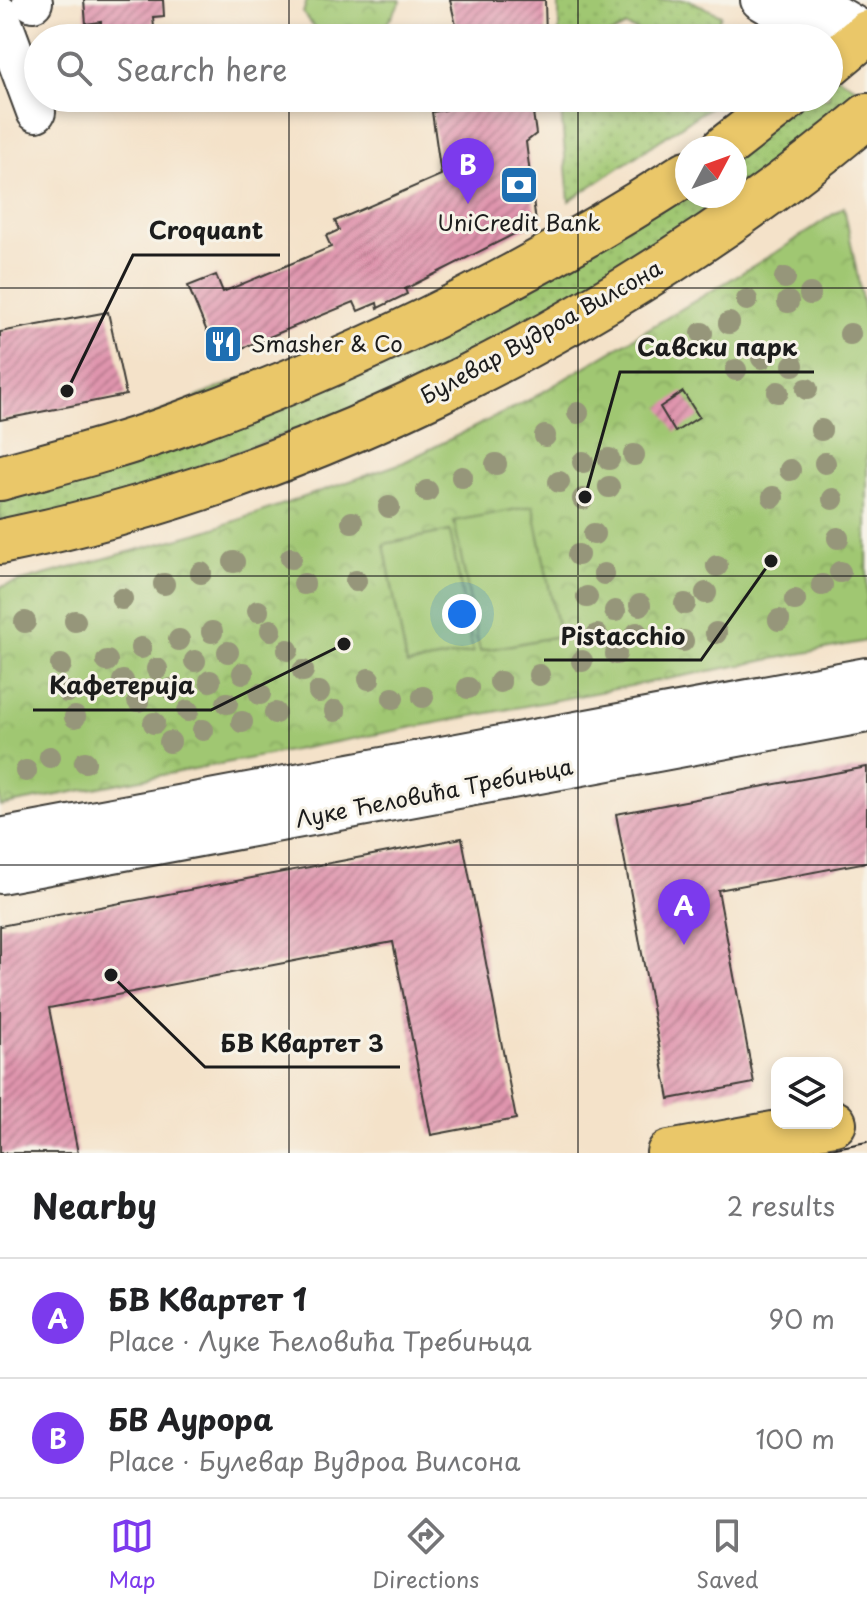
<!DOCTYPE html>
<html lang="en">
<head>
<meta charset="utf-8">
<style>
  :root { --surface:#fff; --page:#f6f6f6; --text:#202124; --muted:#757577; --line:#e0e0e0; --accent:#7c3aed }
  body { margin:0; font-family:"Playpen Sans",sans-serif; background:var(--page); color:var(--text) }
  .controls { position:absolute; right:24px; bottom:24px; display:grid; overflow:hidden; border-radius:16px; box-shadow:0 4px 12px #0003 }
  .controls button { width:72px; height:72px; display:grid; place-items:center; padding:0; border:0; border-bottom:2px solid var(--line); background:var(--surface); color:var(--text); font:40px sans-serif }
  .compass { position:absolute; left:675px; top:136px; width:72px; height:72px; border-radius:50%; background:var(--surface); box-shadow:0 4px 12px #0003; rotate:49deg }
  .you { position:absolute; left:462px; top:614px; width:28px; height:28px; margin:-20px; border:6px solid #fff; border-radius:50%; background:#1a73e8; box-shadow:0 0 0 12px #1a73e833 }
  .badge { display:grid; place-items:center; width:52px; height:52px; border-radius:50%; background:var(--accent); color:#fff; font-size:26px; font-weight:700 }
  .pin { position:absolute; translate:-50% -66px; filter:drop-shadow(0 2px 4px #0008) }
  .pin::after { content:''; position:absolute; top:42px; width:28px; height:24px; background:inherit; clip-path:polygon(0 0,100% 0,50% 100%) }
  .list { margin:0; padding:0; list-style:none }
  h2 { display:flex; justify-content:space-between; align-items:center; height:104px; margin:0; padding:0 32px; font-size:34px }
  h2 small { font-size:26px; font-weight:400; color:var(--muted) }
  .list li { display:grid; grid-template-columns:52px 1fr auto; gap:24px; align-items:center; box-sizing:border-box; height:120px; padding:0 32px; border-top:2px solid var(--line) }
  .list b { display:block; font-size:30px; white-space:nowrap }
  .list p { margin:0; font-size:26px; white-space:nowrap; color:var(--muted) }
  .list em { font-size:26px; font-style:normal; color:var(--muted) }
  .icon { flex:none; width:44px; height:44px; fill:none; stroke:currentColor; stroke-width:2; stroke-linecap:round; stroke-linejoin:round }
  .map { position:relative; flex:none; width:867px; height:1153px; overflow:hidden }
  .search { position:absolute; background:var(--surface); box-shadow:0 4px 12px #0003; left:24px; right:24px; top:24px; height:88px; display:flex; align-items:center; gap:20px; box-sizing:border-box; padding:0 28px; border-radius:44px; color:var(--muted); font-size:30px }
  .sheet { height:344px; background:var(--surface) }
  nav { display:flex; justify-content:space-around; align-items:center; box-sizing:border-box; height:112px; border-top:2px solid var(--line); background:var(--surface); font-size:22px; color:var(--muted) }
  nav a { display:grid; justify-items:center; gap:4px }
  nav .on { color:var(--accent) }
  .map>svg:first-child { display:block }
  .grass { fill:url(#grass-dots); stroke:#5e7247; stroke-width:2 }
  .park { fill:url(#park-crowns); stroke:#5e7247; stroke-width:2 }
  .pitch { fill:#a0c772; stroke:#5e7247; stroke-width:2 }
  .building { fill:url(#building-hatch) }
  .lines { fill:none; stroke-linecap:round; stroke-linejoin:round }
  .minor-casing { stroke:#3c3a36; stroke-width:42 }
  .major-casing { stroke:#3c3a36; stroke-width:48 }
  .minor { stroke:#fff; stroke-width:38 }
  .major { stroke:#eac769; stroke-width:44 }
  .tram { stroke:#1c1c1c; stroke-width:2 }
  .tree { fill:#96967a }
  .grid { fill:none; stroke:#1c1c1c; stroke-width:2; stroke-opacity:0.55 }
  .labels { text-anchor:middle; stroke-width:6; stroke-linejoin:round; paint-order:stroke }
  .poi-label { font-size:22px; fill:#1c1c1c; stroke:#f7f3e8 }
  .street-label { font-size:22px; fill:#1c1c1c; stroke:#f7f3e8 }
  .leader { fill:none; stroke:#1c1c1c; stroke-width:3 }
  .callout-dot { fill:#1c1c1c; stroke:#f7f3e8; stroke-width:3 }
  .callout-label { font-size:24px; text-anchor:middle; font-weight:bold; fill:#1c1c1c; stroke:#f7f3e8; stroke-width:6; stroke-linejoin:round; paint-order:stroke }
</style>
</head>
<body>
<div class="map">
<svg width="867" height="1153" viewBox="0 0 867 1153">
  <defs>
    <pattern id="grass-dots" width="8" height="8" patternUnits="userSpaceOnUse" patternTransform="scale(2)"><rect width="8" height="8" fill="#a0c772"/><path d="M2 2h.1M6 6h.1" fill="none" stroke="#89aa62" stroke-width="1.8" stroke-linecap="round"/></pattern>
    <pattern id="park-crowns" width="20" height="18" patternUnits="userSpaceOnUse" patternTransform="scale(2)"><rect width="20" height="18" fill="#a0c772"/><path d="M2 6a3 3 0 1 1 6 0M12 15a3 3 0 1 1 6 0" fill="none" stroke="#89aa62"/></pattern>
    <pattern id="building-hatch" width="6" height="6" patternUnits="userSpaceOnUse" patternTransform="scale(2)"><rect width="6" height="6" fill="#df94ad"/><path d="M-1 1l2-2M0 6l6-6M5 7l2-2" fill="none" stroke="#b4788c"/></pattern>
  </defs>
  <rect width="100%" height="100%" fill="#f7f3e8"/>
  <filter id="ink" filterUnits="userSpaceOnUse"><feTurbulence type="fractalNoise" baseFrequency=".0125" numOctaves="2"/><feDisplacementMap in="SourceGraphic" scale="16" xChannelSelector="R" yChannelSelector="G"/><feConvolveMatrix kernelMatrix="1 2 1 2 8 2 1 2 1" color-interpolation-filters="sRGB"/></filter>
  <filter id="wash" filterUnits="userSpaceOnUse"><feTurbulence type="fractalNoise" baseFrequency=".006" numOctaves="4" result="noise"/><feDisplacementMap in="SourceGraphic" scale="32" xChannelSelector="R" yChannelSelector="G"/><feGaussianBlur stdDeviation="1.8" result="paint"/><feColorMatrix in="noise" values="0 0 0 0 0 0 0 0 0 0 0 0 0 0 0 0 0 1.4 0 .05"/><feComposite in="paint" operator="in"/></filter>
  <g filter="url(#wash)">
    <rect width="100%" height="100%" fill="#f4e2c9"/>
    <g class="grass">
      <path d="M 559,0 L 689,0 L 721,15 L 712,38 L 655,38 L 626,26 L 603,38 L 559,38 Z"/>
      <path d="M 829,72 L 867,94 L 867,115 L 535,340 L 0,542 L 0,478 L 687,196 L 735,196 L 735,148 L 788,98 L 829,98 Z"/>
      <path d="M 560,98 L 723,98 L 569,201 Z"/>
    </g>
    <g class="park">
      <path d="M 307,0 L 400,0 L 401,1 L 378,38 C 346,38 321,42 303,13 Z"/>
      <path d="M 844,207 L 867,325 L 867,641 L 0,806 L 0,587 L 206,531 L 402,463 L 531,399 L 783,248 Z"/>
    </g>
    <g class="pitch">
      <path d="M 533,506 L 559,636 L 480,651 L 454,521 Z"/>
      <path d="M 450,531 L 473,652 L 407,665 L 384,544 Z"/>
    </g>
    <g id="blocks">
      <g class="building">
        <path d="M 84,0 L 163,0 L 164,16 L 153,17 L 155,38 L 102,38 L 101,22 L 86,24 Z"/>
        <path d="M 450,0 L 545,0 L 546,38 L 459,38 Z"/>
        <path d="M 444,98 L 531,98 L 536,134 L 526,142 L 536,223 L 405,289 L 407,294 L 378,308 L 377,303 L 358,311 L 354,302 L 218,358 L 188,286 L 216,275 L 223,292 L 331,247 L 326,236 L 339,230 L 335,221 L 441,175 L 432,112 L 446,110 Z"/>
        <path d="M 108,312 L 126,395 L 0,420 L 0,332 Z"/>
        <path d="M 683,392 L 699,417 L 675,432 L 660,407 Z"/>
        <path d="M 867,767 L 867,862 L 718,890 L 754,1083 L 669,1099 L 616,814 Z"/>
        <path d="M 462,838 L 516,1119 L 431,1135 L 393,942 L 49,1008 L 78,1153 L 0,1153 L 0,926 Z"/>
      </g>
    </g>
  </g>
  <g filter="url(#ink)">
    <use href="#blocks" fill-opacity="0" stroke="#3c3a36" stroke-width="2"/>
    <g class="lines">
      <g class="minor-casing">
        <g id="minor">
          <path d="M 32,0 L 33,2"/>
          <path d="M 760,0 L 824,38"/>
          <path d="M 811,0 L 867,33"/>
          <path d="M 0,15 L 36,112"/>
          <path d="M 0,838 L 867,677"/>
          <path d="M 0,874 L 867,713"/>
        </g>
      </g>
      <g class="major-casing">
        <g id="major">
          <path d="M 829,65 L 867,33"/>
          <path d="M 724,148 L 788,98"/>
          <path d="M 0,478 C 58,462 119,447 175,426 C 356,361 526,277 687,173"/>
          <path d="M 0,542 C 307,480 628,317 867,116"/>
          <path d="M 669,1153 L 834,1123"/>
        </g>
      </g>
      <use href="#minor" class="minor"/>
      <use href="#major" class="major"/>
      <path class="tram" d="M 810,1153 L 867,1142"/>
    </g>
    <g class="tree">
      <circle cx="785" cy="278" r="11"/>
      <circle cx="810" cy="294" r="11"/>
      <circle cx="747" cy="300" r="11"/>
      <circle cx="788" cy="302" r="11"/>
      <circle cx="729" cy="323" r="11"/>
      <circle cx="702" cy="333" r="11"/>
      <circle cx="850" cy="334" r="11"/>
      <circle cx="762" cy="358" r="11"/>
      <circle cx="793" cy="365" r="11"/>
      <circle cx="736" cy="370" r="11"/>
      <circle cx="807" cy="389" r="11"/>
      <circle cx="778" cy="392" r="11"/>
      <circle cx="578" cy="413" r="11"/>
      <circle cx="821" cy="430" r="11"/>
      <circle cx="545" cy="436" r="11"/>
      <circle cx="634" cy="455" r="11"/>
      <circle cx="609" cy="459" r="11"/>
      <circle cx="583" cy="462" r="11"/>
      <circle cx="825" cy="463" r="11"/>
      <circle cx="496" cy="464" r="11"/>
      <circle cx="790" cy="470" r="11"/>
      <circle cx="462" cy="477" r="11"/>
      <circle cx="559" cy="482" r="11"/>
      <circle cx="609" cy="487" r="11"/>
      <circle cx="427" cy="491" r="11"/>
      <circle cx="773" cy="497" r="11"/>
      <circle cx="583" cy="499" r="11"/>
      <circle cx="833" cy="499" r="11"/>
      <circle cx="389" cy="507" r="11"/>
      <circle cx="352" cy="522" r="11"/>
      <circle cx="594" cy="534" r="11"/>
      <circle cx="838" cy="538" r="11"/>
      <circle cx="578" cy="555" r="11"/>
      <circle cx="291" cy="558" r="11"/>
      <circle cx="234" cy="562" r="11"/>
      <circle cx="717" cy="566" r="11"/>
      <circle cx="840" cy="572" r="11"/>
      <circle cx="201" cy="573" r="11"/>
      <circle cx="604" cy="574" r="11"/>
      <circle cx="356" cy="581" r="11"/>
      <circle cx="164" cy="584" r="11"/>
      <circle cx="304" cy="584" r="11"/>
      <circle cx="822" cy="585" r="11"/>
      <circle cx="706" cy="593" r="11"/>
      <circle cx="587" cy="597" r="11"/>
      <circle cx="122" cy="599" r="11"/>
      <circle cx="795" cy="600" r="11"/>
      <circle cx="685" cy="604" r="11"/>
      <circle cx="640" cy="605" r="11"/>
      <circle cx="258" cy="611" r="11"/>
      <circle cx="615" cy="611" r="11"/>
      <circle cx="779" cy="620" r="11"/>
      <circle cx="75" cy="621" r="11"/>
      <circle cx="25" cy="622" r="11"/>
      <circle cx="271" cy="630" r="11"/>
      <circle cx="212" cy="632" r="11"/>
      <circle cx="637" cy="633" r="11"/>
      <circle cx="716" cy="633" r="11"/>
      <circle cx="597" cy="635" r="11"/>
      <circle cx="179" cy="640" r="11"/>
      <circle cx="683" cy="641" r="11"/>
      <circle cx="141" cy="648" r="11"/>
      <circle cx="288" cy="650" r="11"/>
      <circle cx="228" cy="652" r="11"/>
      <circle cx="616" cy="654" r="11"/>
      <circle cx="107" cy="661" r="11"/>
      <circle cx="195" cy="661" r="11"/>
      <circle cx="582" cy="661" r="11"/>
      <circle cx="61" cy="665" r="11"/>
      <circle cx="157" cy="669" r="11"/>
      <circle cx="303" cy="671" r="11"/>
      <circle cx="243" cy="673" r="11"/>
      <circle cx="539" cy="675" r="11"/>
      <circle cx="369" cy="679" r="11"/>
      <circle cx="123" cy="681" r="11"/>
      <circle cx="210" cy="681" r="11"/>
      <circle cx="500" cy="682" r="11"/>
      <circle cx="468" cy="688" r="11"/>
      <circle cx="172" cy="689" r="11"/>
      <circle cx="67" cy="692" r="11"/>
      <circle cx="319" cy="692" r="11"/>
      <circle cx="260" cy="694" r="11"/>
      <circle cx="423" cy="697" r="11"/>
      <circle cx="393" cy="698" r="11"/>
      <circle cx="138" cy="701" r="11"/>
      <circle cx="227" cy="703" r="11"/>
      <circle cx="188" cy="711" r="11"/>
      <circle cx="335" cy="711" r="11"/>
      <circle cx="275" cy="713" r="11"/>
      <circle cx="75" cy="717" r="11"/>
      <circle cx="242" cy="722" r="11"/>
      <circle cx="154" cy="723" r="11"/>
      <circle cx="203" cy="730" r="11"/>
      <circle cx="170" cy="742" r="11"/>
      <circle cx="50" cy="757" r="11"/>
      <circle cx="85" cy="762" r="11"/>
      <circle cx="26" cy="771" r="11"/>
    </g>
  </g>
  <path class="grid" d="M 289,0 L 289,38M 578,0 L 578,38M 289,98 L 289,1153M 578,98 L 578,1153M 0,288 L 867,288M 0,576 L 867,576M 0,865 L 867,865"/>
  <defs>
    <g id="bank-square" transform="scale(2)"><rect x="-9" y="-9" width="18" height="18" rx="4" fill="#1f6fb2" stroke="#f7f3e8"/><path d="M-6-4H6V4H-6ZM0-2.3a2.3 2.3 0 1 0 0 4.6a2.3 2.3 0 1 0 0-4.6Z" fill="#fff"/></g>
    <g id="restaurant-square" transform="scale(2)"><rect x="-9" y="-9" width="18" height="18" rx="4" fill="#1f6fb2" stroke="#f7f3e8"/><path d="M-5-6h1v4h1v-4h1v4h1v-4h1v5L-1.5 .5V6h-2V.5L-5-1ZM5-6V6H3V1.5H1.5Q1.5-4 5-6Z" fill="#fff"/></g>
  </defs>
  <g fill-rule="evenodd">
    <use href="#bank-square" x="519" y="185"/>
    <use href="#restaurant-square" x="223" y="344"/>
  </g>
  <g class="labels">
    <g class="poi-label">
      <text x="519" y="231">UniCredit Bank</text>
      <text x="251" y="352" text-anchor="start">Smasher &amp; Co</text>
    </g>
    <g class="street-label">
      <text transform="translate(541 332) rotate(-29)" y="8">Булевар Вудроа Вилсона</text>
      <text transform="translate(434 793) rotate(-11)" y="8">Луке Ћеловића Требињца</text>
    </g>
  </g>
  <path class="leader" d="M67 391L133 255H280M585 497L620 372H814M771 561L701 660H544M344 644L211 710H33M111 975L205 1067H400"/>
  <g class="callout-dot">
    <circle cx="67" cy="391" r="8"/>
    <circle cx="585" cy="497" r="8"/>
    <circle cx="771" cy="561" r="8"/>
    <circle cx="344" cy="644" r="8"/>
    <circle cx="111" cy="975" r="8"/>
  </g>
  <g class="callout-label">
    <text x="206" y="239">Croquant</text>
    <text x="717" y="356">Савски парк</text>
    <text x="623" y="645">Pistacchio</text>
    <text x="122" y="694">Кафетерија</text>
    <text x="302" y="1052">БВ Квартет 3</text>
  </g>
</svg>
<div class="controls">
<button><svg class="icon" aria-label="layers" viewBox="0 0 24 24"><path d="M12 4l9 5-9 5-9-5zM3 14l9 5 9-5"/></svg></button>
</div>
<svg class="compass" viewBox="-18 -18 36 36"><path d="M0-13l5 13h-10z" fill="#e53935"/><path d="M0 13l5-13h-10z" fill="#757577"/></svg>
<div class="you"></div>
<div class="pin badge" style="left:684px;top:945px">A</div>
<div class="pin badge" style="left:468px;top:204px">B</div>
<div class="search"><svg class="icon" aria-label="search" viewBox="0 0 24 24"><circle cx="10" cy="10" r="6"/><path d="M15 15l6 6"/></svg>Search here</div>
</div>
<section class="sheet">
<h2>Nearby<small>2 results</small></h2>
<ul class="list">
<li><span class="badge">A</span><div><b>БВ Квартет 1</b><p>Place · Луке Ћеловића Требињца</p></div><em>90 m</em></li>
<li><span class="badge">B</span><div><b>БВ Аурора</b><p>Place · Булевар Вудроа Вилсона</p></div><em>100 m</em></li>
</ul>
</section>
<nav>
<a class="on"><svg class="icon" aria-label="map" viewBox="0 0 24 24"><path d="M3 6l6-2 6 2 6-2v14l-6 2-6-2-6 2zM9 4v14M15 6v14"/></svg>Map</a>
<a><svg class="icon" aria-label="directions" viewBox="0 0 24 24"><path d="M12 3l9 9-9 9-9-9zM9 14v-3h6M13 9l2 2-2 2"/></svg>Directions</a>
<a><svg class="icon" aria-label="saved" viewBox="0 0 24 24"><path d="M7 4h10v16l-5-4-5 4z"/></svg>Saved</a>
</nav>
</body>
</html>
